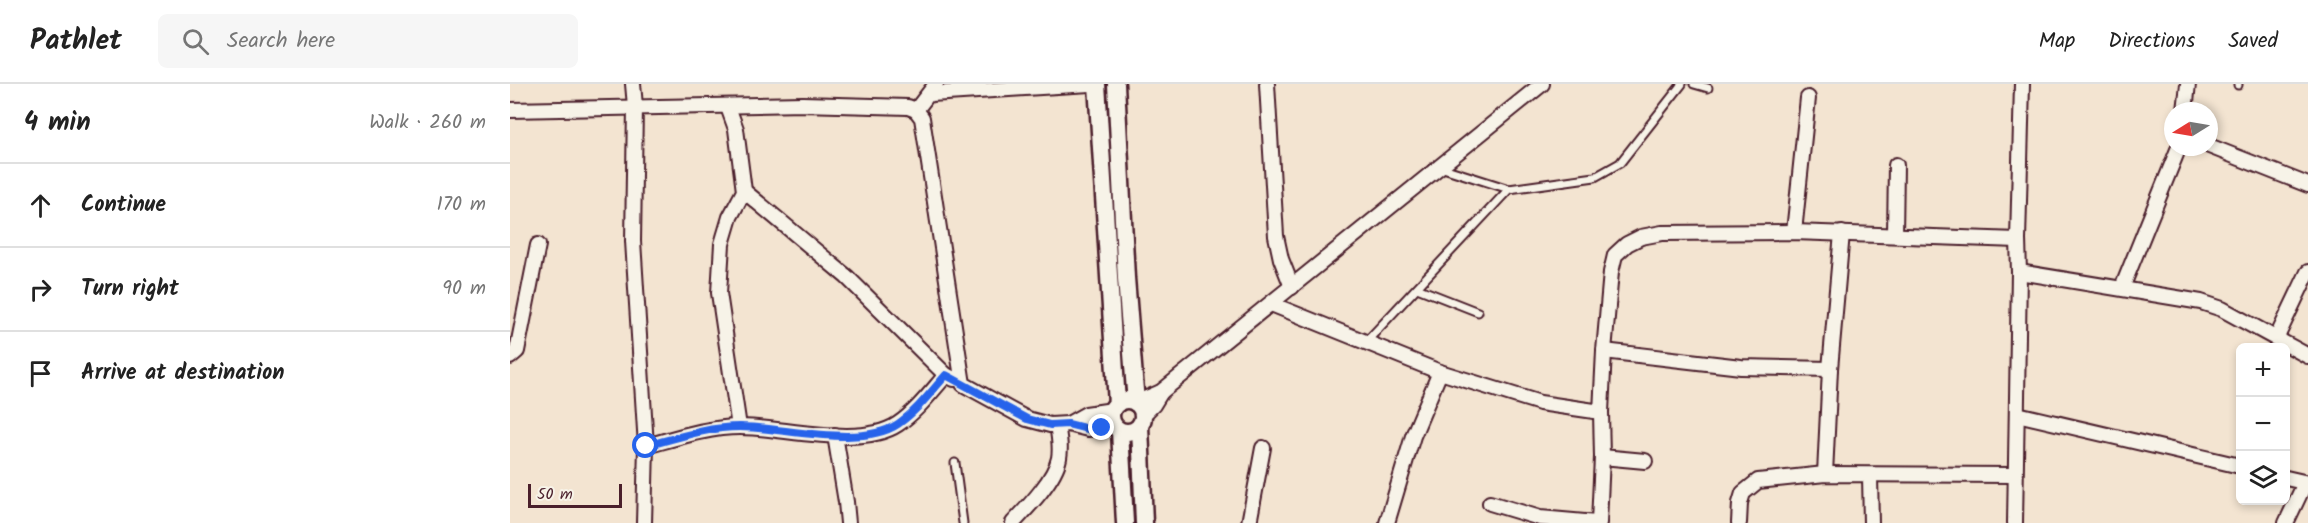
<!DOCTYPE html>
<html lang="en">
<head>
<meta charset="utf-8">
<style>
  :root { --surface:#fff; --page:#f6f6f6; --text:#222; --muted:#767676; --line:#e0e0e0 }
  body { margin:0; font-family:Kalam,sans-serif; background:var(--page); color:var(--text) }
  .controls { position:absolute; right:18px; bottom:18px; display:grid; overflow:hidden; border-radius:9px; box-shadow:0 3px 9px #0003 }
  .controls button { width:54px; height:54px; display:grid; place-items:center; padding:0; border:0; border-bottom:2px solid var(--line); background:var(--surface); color:var(--text); font:30px sans-serif }
  .compass { position:absolute; left:1654px; top:18px; width:54px; height:54px; border-radius:50%; background:var(--surface); box-shadow:0 3px 9px #0003; rotate:259deg }
  .scale { position:absolute; left:18px; bottom:15px; width:94px; box-sizing:border-box; padding-left:6px; border:3px solid #4a1f2b; border-top:0; font-size:16px; line-height:21px; white-space:nowrap; color:#4a1f2b; -webkit-text-stroke:4px #f7f3e8; paint-order:stroke }
  .stop { position:absolute; width:18px; height:18px; margin:-14px; border:4px solid #2563eb; border-radius:50%; background:#fff }
  .stop.end { background:#2563eb; border-color:#fff; box-shadow:0 2px 6px #0008 }
  .list { margin:0; padding:0; list-style:none }
  h2 { display:flex; justify-content:space-between; align-items:center; height:78px; margin:0; padding:0 24px; font-size:26px }
  h2 small { font-size:20px; font-weight:400; color:var(--muted) }
  .list li { display:grid; grid-template-columns:39px 1fr auto; gap:18px; align-items:center; box-sizing:border-box; height:84px; padding:0 24px; border-top:2px solid var(--line) }
  .list b { display:block; font-size:22px; white-space:nowrap }
  .list em { font-size:20px; font-style:normal; color:var(--muted) }
  .icon { flex:none; width:33px; height:33px; fill:none; stroke:currentColor; stroke-width:2; stroke-linecap:round; stroke-linejoin:round }
  .map { position:relative; flex:none; width:1798px; height:439px; overflow:hidden }
  header { display:flex; align-items:center; gap:36px; box-sizing:border-box; height:84px; padding:0 30px; background:var(--surface); border-bottom:2px solid var(--line) }
  header strong { font-size:28px }
  nav { display:flex; gap:33px; margin-inline-start:auto; font-size:21px }
  .search { width:420px; height:54px; background:var(--page); display:flex; align-items:center; gap:15px; box-sizing:border-box; padding:0 21px; border-radius:9px; color:var(--muted); font-size:22px }
  main { display:flex }
  aside { flex:1; background:var(--surface) }
  .map>svg:first-child { display:block }
  .lines { fill:none; stroke-linecap:round; stroke-linejoin:round }
  .service-casing { stroke:#4a1f2b; stroke-width:11 }
  .minor-casing { stroke:#4a1f2b; stroke-width:18 }
  .tertiary-casing { stroke:#4a1f2b; stroke-width:21 }
  .service { stroke:#f7f3e8; stroke-width:7 }
  .minor { stroke:#f7f3e8; stroke-width:14 }
  .tertiary { stroke:#f7f3e8; stroke-width:16 }
  .route { stroke:#2563eb; stroke-width:8 }
</style>
</head>
<body>
<header>
<strong>Pathlet</strong>
<div class="search"><svg class="icon" aria-label="search" viewBox="0 0 24 24"><circle cx="10" cy="10" r="6"/><path d="M15 15l6 6"/></svg>Search here</div>
<nav><a>Map</a><a>Directions</a><a>Saved</a></nav>
</header>
<main>
<aside>
<h2>4 min<small>Walk · 260 m</small></h2>
<ul class="list">
<li><svg class="icon" aria-label="ahead" viewBox="0 0 24 24"><path d="M12 20V5M6 11l6-6 6 6"/></svg><div><b>Continue</b></div><em>170 m</em></li>
<li><svg class="icon" aria-label="right" viewBox="0 0 24 24"><path d="M7 20v-9h11M14 6l5 5-5 5"/></svg><div><b>Turn right</b></div><em>90 m</em></li>
<li><svg class="icon" aria-label="arrive" viewBox="0 0 24 24"><path d="M6 21V4h12l-3 4 3 4H6"/></svg><div><b>Arrive at destination</b></div></li>
</ul>
</aside>
<div class="map">
<svg width="1798" height="439" viewBox="0 0 1798 439">
  <rect width="100%" height="100%" fill="#f3e4d1"/>
  <filter id="ink" filterUnits="userSpaceOnUse"><feTurbulence type="fractalNoise" baseFrequency=".0167" numOctaves="2"/><feDisplacementMap in="SourceGraphic" scale="12" xChannelSelector="R" yChannelSelector="G"/><feConvolveMatrix kernelMatrix="1 2 1 2 8 2 1 2 1" color-interpolation-filters="sRGB"/></filter>
  <g filter="url(#ink)">
    <g class="lines">
      <g class="service-casing">
        <g id="service">
          <path d="M 1184,0 L 1198,4"/>
          <path d="M 1728,0 L 1728,1"/>
          <path d="M 930,83 L 999,105 L 1085,93 L 1110,79 L 1172,0"/>
          <path d="M 907,204 L 968,228"/>
          <path d="M 855,259 L 999,105"/>
          <path d="M 445,379 L 453,439"/>
        </g>
      </g>
      <g class="minor-casing">
        <g id="minor">
          <path d="M 123,0 L 125,22 L 123,157 L 136,362 L 134,439"/>
          <path d="M 757,0 L 766,152 L 771,175 L 782,203"/>
          <path d="M 421,10 L 580,0"/>
          <path d="M 218,23 L 226,45 L 234,107 L 220,133 L 212,160 L 209,209 L 229,343"/>
          <path d="M 0,26 L 293,20 L 398,23 L 406,26 L 412,34 L 453,300 L 517,335 L 540,341 L 558,340 L 578,345 L 605,342"/>
          <path d="M 406,26 L 426,0"/>
          <path d="M 1675,27 L 1678,0"/>
          <path d="M 1699,62 L 1798,101"/>
          <path d="M 234,107 L 337,193 L 436,291 L 444,295"/>
          <path d="M 1284,148 L 1298,14"/>
          <path d="M 1385,151 L 1386,81"/>
          <path d="M 1509,188 L 1691,218 L 1712,225 L 1798,272"/>
          <path d="M 1612,204 L 1669,63"/>
          <path d="M 761,220 L 930,288 L 1030,319 L 1091,328"/>
          <path d="M 1767,253 L 1798,188"/>
          <path d="M 1094,267 L 1231,283 L 1320,285"/>
          <path d="M 0,273 L 7,267 L 28,161"/>
          <path d="M 628,321 L 637,314 L 651,308 L 672,291 L 1032,0"/>
          <path d="M 1507,330 L 1730,382"/>
          <path d="M 633,331 L 643,321 L 651,308"/>
          <path d="M 558,340 L 576,330 L 603,326"/>
          <path d="M 325,351 L 336,418 L 338,439"/>
          <path d="M 136,362 C 166,354 198,343 230,343 C 273,343 351,365 388,340 C 407,327 421,308 436,291"/>
          <path d="M 1092,373 L 1135,377"/>
          <path d="M 1315,390 L 1320,285 L 1332,149"/>
          <path d="M 1360,392 L 1361,439"/>
          <path d="M 1776,394 L 1798,399"/>
          <path d="M 980,419 L 1030,434 L 1086,439"/>
          <path d="M 503,439 C 518,423 545,395 549,374 C 551,363 549,352 547,341"/>
          <path d="M 739,439 L 753,364"/>
          <path d="M 877,439 L 903,352 L 930,288"/>
          <path d="M 1089,439 L 1092,373 L 1091,328 L 1094,267 L 1101,188 L 1105,171 L 1117,160 L 1131,153 L 1152,149 L 1284,148 L 1508,156"/>
          <path d="M 1229,439 L 1230,419 L 1233,409 L 1248,397 L 1315,390 L 1504,391"/>
          <path d="M 1505,439 L 1509,188 L 1508,156 L 1512,0"/>
          <path d="M 1776,439 L 1795,399"/>
        </g>
      </g>
      <g class="tertiary-casing">
        <g id="tertiary">
          <path d="M 587,0 L 607,320"/>
          <path d="M 606,0 L 616,194 L 626,319"/>
          <circle cx="617" cy="332" r="16"/>
          <path d="M 630,342 L 634,439"/>
          <path d="M 610,347 L 615,439"/>
        </g>
      </g>
      <use href="#service" class="service"/>
      <use href="#minor" class="minor"/>
      <use href="#tertiary" class="tertiary"/>
    </g>
  </g>
  <g class="lines" filter="url(#ink)">
    <path class="route" d="M 136,362 C 166,354 198,343 230,343 C 273,343 351,365 388,340 C 407,327 421,308 436,291 L 517,335 L 540,341 L 558,340 L 578,345 L 592,344"/>
  </g>
</svg>
<div class="controls">
<button>+</button>
<button>−</button>
<button><svg class="icon" aria-label="layers" viewBox="0 0 24 24"><path d="M12 4l9 5-9 5-9-5zM3 14l9 5 9-5"/></svg></button>
</div>
<svg class="compass" viewBox="-18 -18 36 36"><path d="M0-13l5 13h-10z" fill="#e53935"/><path d="M0 13l5-13h-10z" fill="#767676"/></svg>
<div class="scale">50 m</div>
<div class="stop" style="left:136px;top:362px"></div>
<div class="stop end" style="left:592px;top:344px"></div>
</div>
</main>
</body>
</html>
